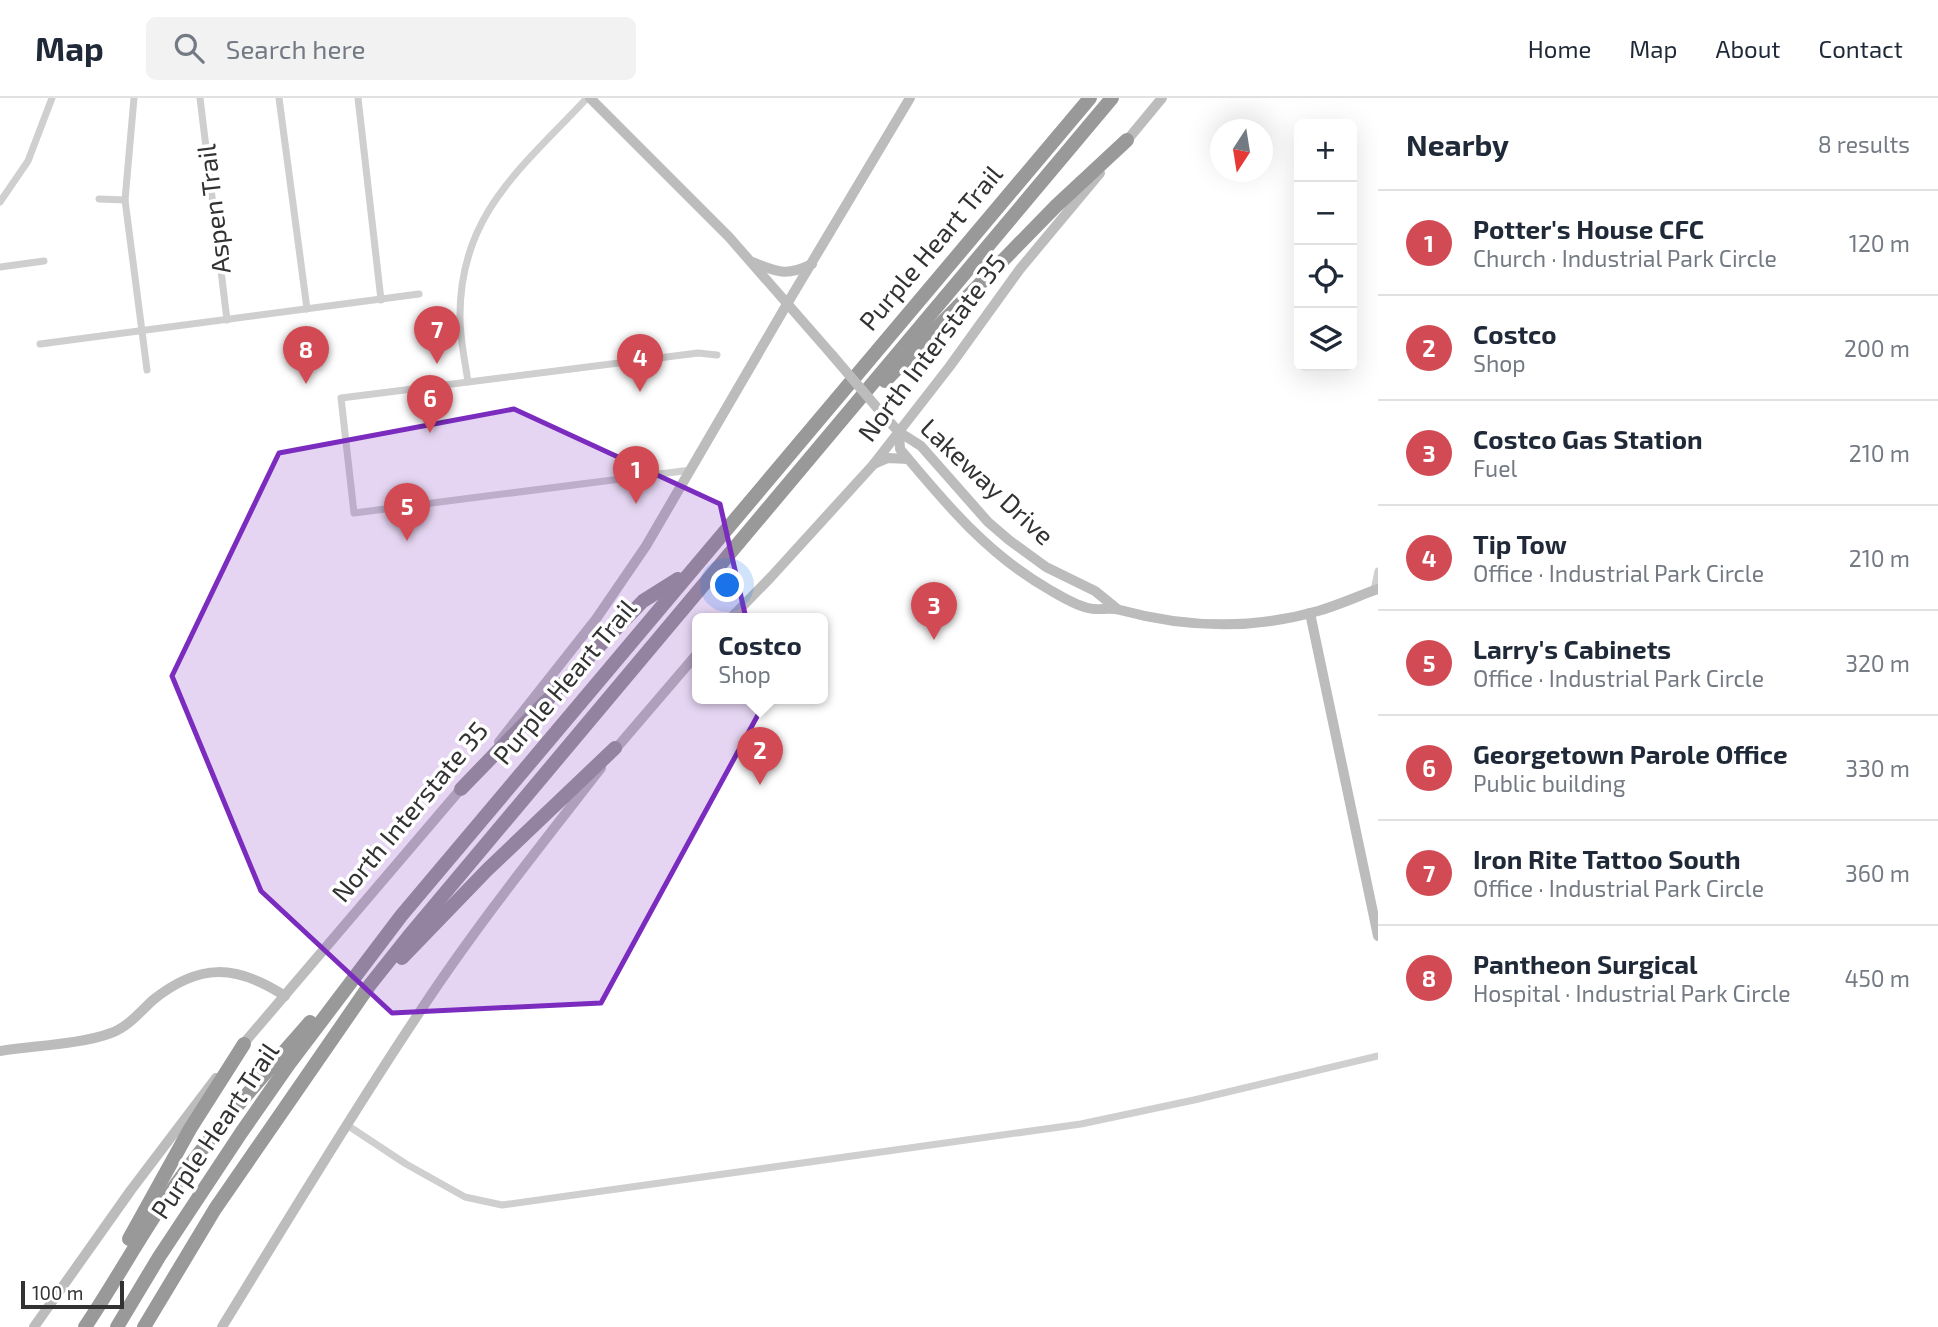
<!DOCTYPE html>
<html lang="en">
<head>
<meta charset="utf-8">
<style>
  :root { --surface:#fff; --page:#f2f2f3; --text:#1f2937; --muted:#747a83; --line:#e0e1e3; --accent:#d24b54 }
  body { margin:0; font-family:"Exo 2",sans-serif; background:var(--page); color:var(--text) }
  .controls { position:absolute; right:21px; top:21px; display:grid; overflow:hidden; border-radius:10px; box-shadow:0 7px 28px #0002 }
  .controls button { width:63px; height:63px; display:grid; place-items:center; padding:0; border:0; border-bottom:2px solid var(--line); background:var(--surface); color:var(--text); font:35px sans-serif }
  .compass { position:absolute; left:1210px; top:21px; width:63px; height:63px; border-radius:50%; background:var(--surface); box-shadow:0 7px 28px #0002; rotate:192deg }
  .scale { position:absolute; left:21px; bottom:18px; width:103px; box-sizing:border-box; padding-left:7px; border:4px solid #323232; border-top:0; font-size:19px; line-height:24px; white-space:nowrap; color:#323232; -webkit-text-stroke:5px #fff; paint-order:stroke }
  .you { position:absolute; left:728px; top:488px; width:24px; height:24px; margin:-18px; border:5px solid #fff; border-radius:50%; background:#1a73e8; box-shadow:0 0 0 10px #1a73e833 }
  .badge { display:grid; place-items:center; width:46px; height:46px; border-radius:50%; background:var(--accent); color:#fff; font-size:23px; font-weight:700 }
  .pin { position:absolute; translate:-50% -58px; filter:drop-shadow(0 2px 4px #0008) }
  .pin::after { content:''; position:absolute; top:37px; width:24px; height:21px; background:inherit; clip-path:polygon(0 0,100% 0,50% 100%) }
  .popup { position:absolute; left:692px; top:515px; width:136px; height:91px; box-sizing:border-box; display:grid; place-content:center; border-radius:10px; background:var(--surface); filter:drop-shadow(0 2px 5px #0005); font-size:23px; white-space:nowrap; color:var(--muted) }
  .popup b { font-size:26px; color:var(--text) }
  .popup::after { content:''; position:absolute; left:50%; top:100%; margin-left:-14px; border:14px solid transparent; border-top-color:var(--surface) }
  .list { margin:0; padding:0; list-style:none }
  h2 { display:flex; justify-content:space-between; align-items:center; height:91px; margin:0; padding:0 28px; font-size:30px }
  h2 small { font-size:23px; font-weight:400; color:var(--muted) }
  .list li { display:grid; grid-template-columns:46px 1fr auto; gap:21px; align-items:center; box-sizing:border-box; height:105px; padding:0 28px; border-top:2px solid var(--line) }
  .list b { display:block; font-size:26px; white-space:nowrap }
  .list p { margin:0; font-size:23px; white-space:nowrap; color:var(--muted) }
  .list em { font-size:23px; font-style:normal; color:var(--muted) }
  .icon { flex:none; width:38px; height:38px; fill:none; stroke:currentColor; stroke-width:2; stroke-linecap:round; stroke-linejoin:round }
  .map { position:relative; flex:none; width:1378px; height:1229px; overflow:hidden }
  header { display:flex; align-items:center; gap:42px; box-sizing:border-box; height:98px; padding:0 35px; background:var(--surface); border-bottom:2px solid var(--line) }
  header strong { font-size:33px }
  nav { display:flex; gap:38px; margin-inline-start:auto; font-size:24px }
  .search { width:490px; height:63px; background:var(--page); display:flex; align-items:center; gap:18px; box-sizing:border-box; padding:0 24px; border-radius:10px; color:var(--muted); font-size:26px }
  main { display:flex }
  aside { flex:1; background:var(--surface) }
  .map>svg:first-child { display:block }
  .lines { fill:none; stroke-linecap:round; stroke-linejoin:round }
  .street { stroke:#cfcfcf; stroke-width:7 }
  .secondary { stroke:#bcbcbc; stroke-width:10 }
  .highway { stroke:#999; stroke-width:14 }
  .secondary-bridge { stroke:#bcbcbc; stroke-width:10 }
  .marked { fill:#7b2cbf; fill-opacity:0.2; stroke:#7b2cbf; stroke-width:5; stroke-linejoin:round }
  .labels { text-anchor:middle; stroke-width:7; stroke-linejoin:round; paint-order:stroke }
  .street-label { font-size:26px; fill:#323232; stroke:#fff }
</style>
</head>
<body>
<header>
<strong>Map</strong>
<div class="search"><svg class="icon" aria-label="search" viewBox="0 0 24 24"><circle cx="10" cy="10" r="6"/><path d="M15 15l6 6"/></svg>Search here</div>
<nav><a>Home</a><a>Map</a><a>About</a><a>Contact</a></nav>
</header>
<main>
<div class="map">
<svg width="1378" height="1229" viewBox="0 0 1378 1229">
  <rect width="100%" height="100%" fill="#fff"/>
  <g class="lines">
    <g class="street">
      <path d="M 134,0 L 125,102 L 147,272"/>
      <path d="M 200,0 L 227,222"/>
      <path d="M 279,0 L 307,211"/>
      <path d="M 358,0 L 381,202"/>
      <path d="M 99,101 L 125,102"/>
      <path d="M 0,104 L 28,63 L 52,0"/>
      <path d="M 0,169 L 44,163"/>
      <path d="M 40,246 L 419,196"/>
      <path d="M 468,284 C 465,263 460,241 460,220 C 459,116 522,70 587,0"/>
      <path d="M 691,372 L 354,415 L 341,300 L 698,255 L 717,257"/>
      <path d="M 1374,492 L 1378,473"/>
      <path d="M 347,1027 L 406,1066 L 465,1099 L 502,1107 L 1081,1026 L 1194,1002 L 1378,958"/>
    </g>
    <g class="secondary">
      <path d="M 590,0 L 729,139 L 833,258"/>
      <path d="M 1124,46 L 1162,0"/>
      <path d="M 752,164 C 778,174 785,179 812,166"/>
      <path d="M 885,319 L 899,334 L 921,348 L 988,424 L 1009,442 L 1046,469 L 1095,493 L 1116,510"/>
      <path d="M 899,334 L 900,351 C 945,405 988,457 1050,492 C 1062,499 1075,507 1088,510 C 1098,513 1109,509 1120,512 C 1186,530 1252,532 1318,513 C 1339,507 1358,498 1378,491"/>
      <path d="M 874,366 L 888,360 L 908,361"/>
      <path d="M 1310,515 L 1378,838"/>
      <path d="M 730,521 L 771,479 L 873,367 L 950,268 L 1020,171 L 1100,75"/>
      <path d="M 499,644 L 596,521 L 646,448 L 787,206 L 910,0"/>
      <path d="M 613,654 L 697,556"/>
      <path d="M 239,951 L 465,686"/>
      <path d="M 0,953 C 31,948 83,946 111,935 C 128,929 140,914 153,902 C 199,865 236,866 285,898"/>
      <path d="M 34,1229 L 131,1092 L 216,980"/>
      <path d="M 222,1229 C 286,1125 349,1020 417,918 C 473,832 538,751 601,670"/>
    </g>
    <g class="highway">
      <path d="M 885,283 L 1056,108 L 1127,42"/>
      <path d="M 461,691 L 643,503 L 678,481"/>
      <path d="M 402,860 L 487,772 L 615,650"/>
      <path d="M 129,1141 L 190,1031 L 244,946"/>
      <path d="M 85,1229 C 116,1183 142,1134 174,1089 C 215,1031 263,978 310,924"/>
      <path d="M 117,1229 L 159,1159 L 241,1035 L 289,966 L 401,818 L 1090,0"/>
      <path d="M 144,1229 L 215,1111 L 369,888 L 408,839 L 1112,0"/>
    </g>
    <path class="secondary-bridge" d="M 833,258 L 885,319"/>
  </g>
  <path class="marked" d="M 514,311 L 720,406 L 765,604 L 601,905 L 392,915 L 261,793 L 172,578 L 279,355 Z"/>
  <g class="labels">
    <g class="street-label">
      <text transform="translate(214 111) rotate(-97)" y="9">Aspen Trail</text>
      <text transform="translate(931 150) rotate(-50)" y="9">Purple Heart Trail</text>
      <text transform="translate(932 250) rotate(-53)" y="9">North Interstate 35</text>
      <text transform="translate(987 384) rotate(43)" y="9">Lakeway Drive</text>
      <text transform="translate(565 584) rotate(-50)" y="9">Purple Heart Trail</text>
      <text transform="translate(410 714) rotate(-50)" y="9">North Interstate 35</text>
      <text transform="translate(215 1033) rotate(-56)" y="9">Purple Heart Trail</text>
    </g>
  </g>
</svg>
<div class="controls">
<button>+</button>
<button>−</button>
<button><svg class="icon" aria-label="locate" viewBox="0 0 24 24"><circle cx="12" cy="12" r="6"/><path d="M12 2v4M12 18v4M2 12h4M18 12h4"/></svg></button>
<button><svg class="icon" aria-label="layers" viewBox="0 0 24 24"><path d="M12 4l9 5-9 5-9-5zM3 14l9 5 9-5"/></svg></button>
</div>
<svg class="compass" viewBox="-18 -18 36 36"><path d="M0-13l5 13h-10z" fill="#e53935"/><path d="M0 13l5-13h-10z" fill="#747a83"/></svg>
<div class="scale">100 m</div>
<div class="you"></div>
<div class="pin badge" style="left:636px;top:406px">1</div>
<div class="pin badge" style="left:760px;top:687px">2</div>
<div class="popup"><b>Costco</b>Shop</div>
<div class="pin badge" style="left:934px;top:542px">3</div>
<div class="pin badge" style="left:640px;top:294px">4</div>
<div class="pin badge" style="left:407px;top:443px">5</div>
<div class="pin badge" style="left:430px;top:335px">6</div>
<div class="pin badge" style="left:437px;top:266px">7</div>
<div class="pin badge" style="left:306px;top:286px">8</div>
</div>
<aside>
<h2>Nearby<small>8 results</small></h2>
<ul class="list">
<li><span class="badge">1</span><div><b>Potter's House CFC</b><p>Church · Industrial Park Circle</p></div><em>120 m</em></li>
<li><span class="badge">2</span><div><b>Costco</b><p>Shop</p></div><em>200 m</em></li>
<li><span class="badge">3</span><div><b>Costco Gas Station</b><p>Fuel</p></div><em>210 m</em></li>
<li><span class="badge">4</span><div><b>Tip Tow</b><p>Office · Industrial Park Circle</p></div><em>210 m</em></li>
<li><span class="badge">5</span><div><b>Larry's Cabinets</b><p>Office · Industrial Park Circle</p></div><em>320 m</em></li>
<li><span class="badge">6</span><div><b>Georgetown Parole Office</b><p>Public building</p></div><em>330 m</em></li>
<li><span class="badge">7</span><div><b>Iron Rite Tattoo South</b><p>Office · Industrial Park Circle</p></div><em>360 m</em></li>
<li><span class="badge">8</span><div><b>Pantheon Surgical</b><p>Hospital · Industrial Park Circle</p></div><em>450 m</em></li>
</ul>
</aside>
</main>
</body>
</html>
